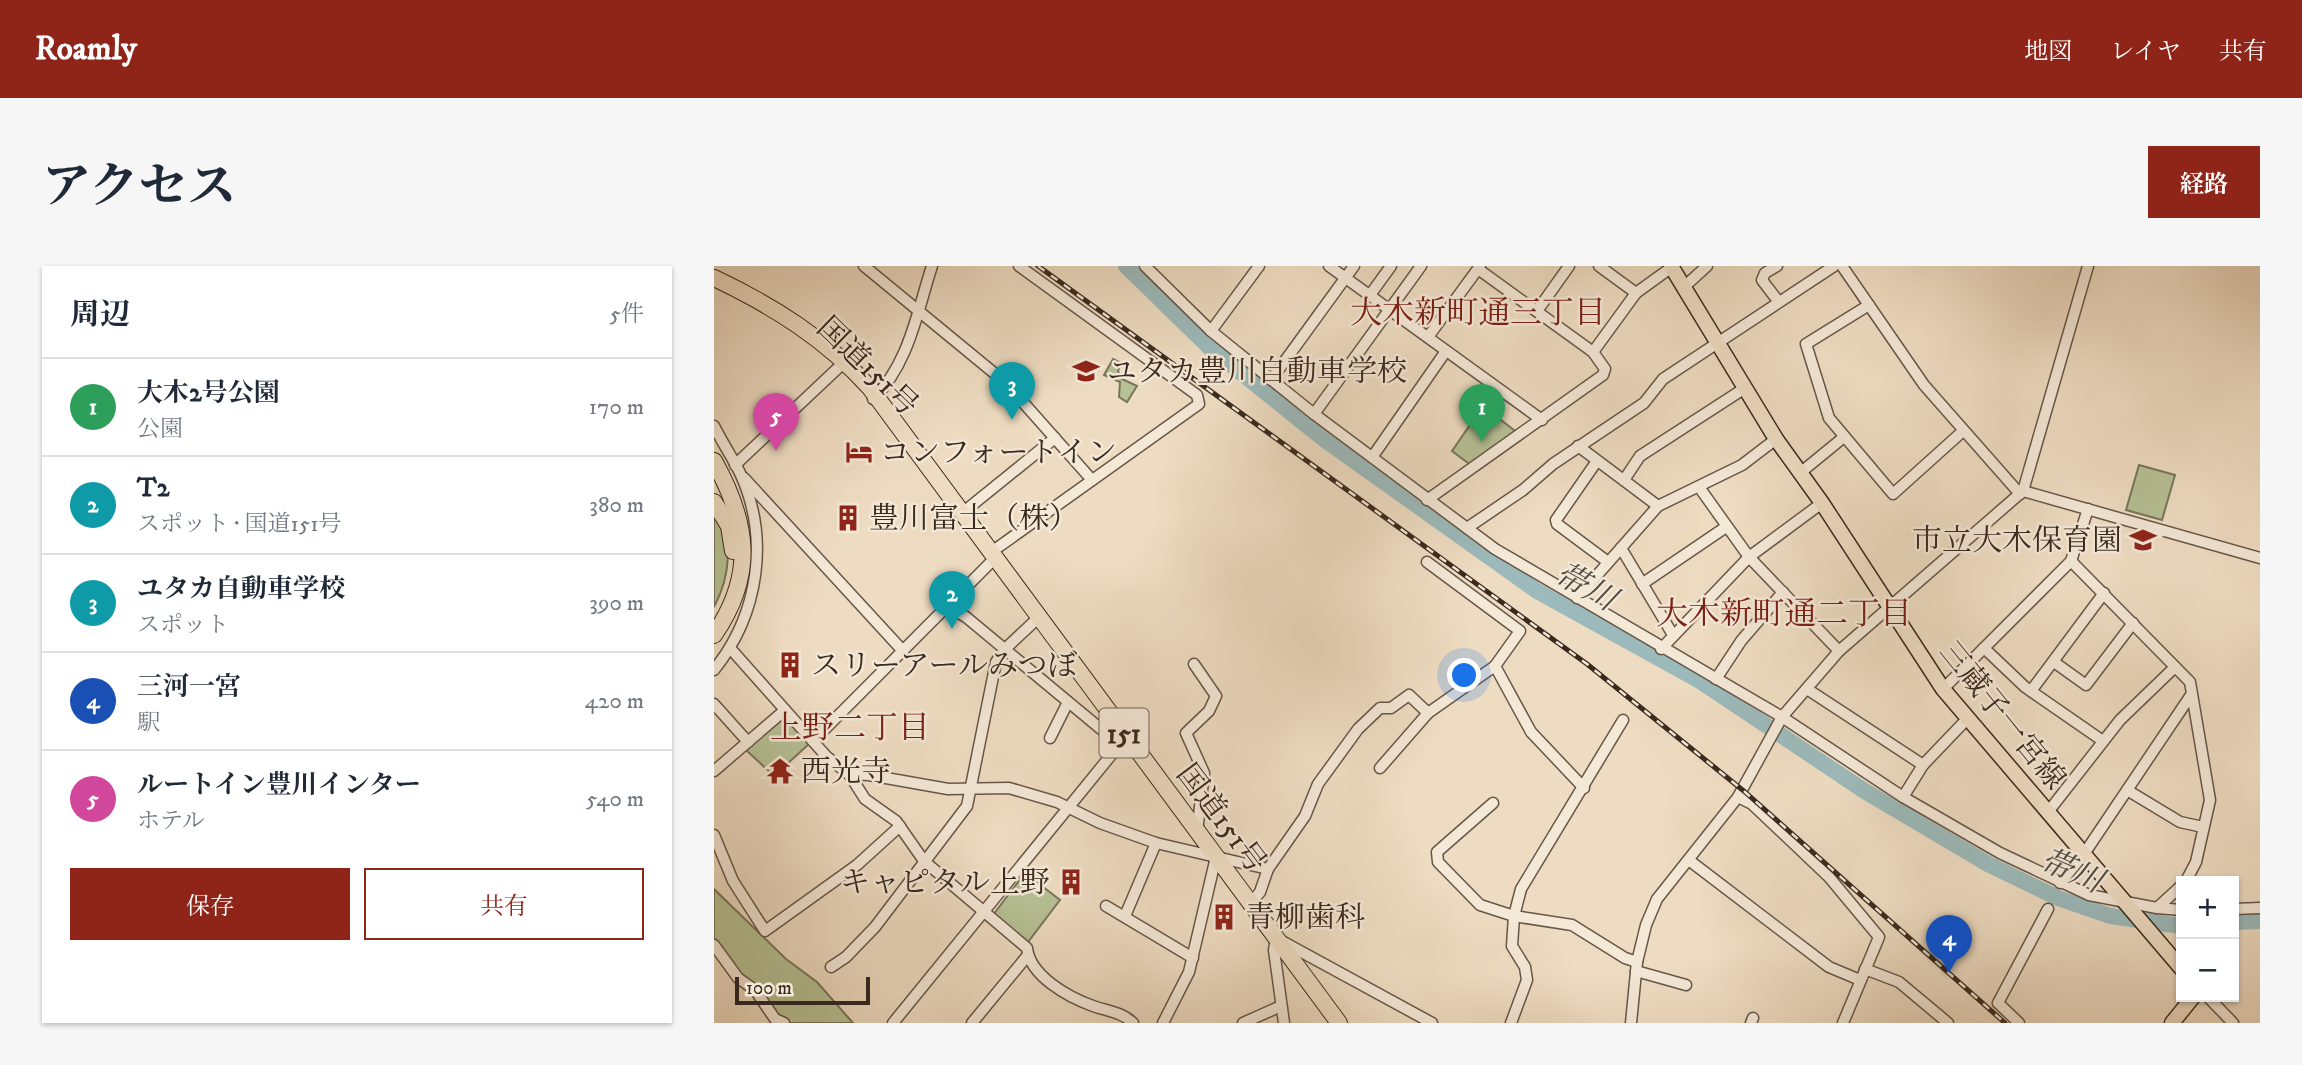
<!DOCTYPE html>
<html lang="ja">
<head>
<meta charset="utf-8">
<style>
  :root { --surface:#fff; --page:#f6f6f7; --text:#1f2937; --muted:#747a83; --line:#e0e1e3; --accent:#8f2418 }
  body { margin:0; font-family:"IM FELL DW Pica","Noto Serif JP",serif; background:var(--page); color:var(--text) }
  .controls { position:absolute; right:21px; bottom:21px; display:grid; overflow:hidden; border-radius:0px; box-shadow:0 2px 5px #0004 }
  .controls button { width:63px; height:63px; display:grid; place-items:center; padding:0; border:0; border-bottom:2px solid var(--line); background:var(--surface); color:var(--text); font:35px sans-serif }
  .scale { position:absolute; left:21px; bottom:18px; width:135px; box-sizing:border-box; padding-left:7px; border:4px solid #3a2a1e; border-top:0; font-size:19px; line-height:24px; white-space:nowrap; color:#3a2a1e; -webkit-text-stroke:5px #f4e8d7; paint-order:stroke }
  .you { position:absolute; left:751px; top:410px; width:24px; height:24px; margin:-18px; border:5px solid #fff; border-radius:50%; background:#1a73e8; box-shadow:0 0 0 10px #1a73e833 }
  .badge { display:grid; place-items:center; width:46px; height:46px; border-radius:50%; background:var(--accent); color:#fff; font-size:23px; font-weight:700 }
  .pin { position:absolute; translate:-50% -58px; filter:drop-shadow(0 2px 4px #0008) }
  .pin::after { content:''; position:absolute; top:37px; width:24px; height:21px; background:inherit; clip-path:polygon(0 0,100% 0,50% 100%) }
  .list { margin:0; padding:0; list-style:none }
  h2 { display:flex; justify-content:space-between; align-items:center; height:91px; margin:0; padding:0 28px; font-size:30px }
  h2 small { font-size:23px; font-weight:400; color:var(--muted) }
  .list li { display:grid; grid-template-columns:46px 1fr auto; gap:21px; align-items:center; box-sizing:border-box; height:98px; padding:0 28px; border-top:2px solid var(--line) }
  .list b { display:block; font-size:26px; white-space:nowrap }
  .list p { margin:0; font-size:23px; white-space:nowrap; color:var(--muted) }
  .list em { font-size:23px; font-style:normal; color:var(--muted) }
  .actions { display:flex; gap:14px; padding:21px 28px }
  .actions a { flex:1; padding:16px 0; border:2px solid var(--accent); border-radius:0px; text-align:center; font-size:24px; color:var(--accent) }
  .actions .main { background:var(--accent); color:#fff }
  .map { position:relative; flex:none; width:1546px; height:757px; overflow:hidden; border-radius:0px }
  header { display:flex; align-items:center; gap:42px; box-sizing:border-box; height:98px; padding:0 35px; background:var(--accent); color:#fff }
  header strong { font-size:33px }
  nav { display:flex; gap:38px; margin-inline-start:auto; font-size:24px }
  .intro { display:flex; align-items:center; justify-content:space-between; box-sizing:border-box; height:168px; padding:0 42px }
  h1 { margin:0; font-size:49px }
  .button { padding:18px 32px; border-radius:0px; background:var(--accent); color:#fff; font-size:24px; font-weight:700 }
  main { display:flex; gap:42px; padding:0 42px }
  aside { flex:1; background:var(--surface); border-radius:0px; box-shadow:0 2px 5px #0004 }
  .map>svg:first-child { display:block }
  .green { fill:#b6c195; stroke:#78765a; stroke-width:2 }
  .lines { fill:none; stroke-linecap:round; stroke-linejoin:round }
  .river { stroke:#9cbabb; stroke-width:16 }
  .minor-casing { stroke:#675647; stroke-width:13 }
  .major-casing { stroke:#3a2a1e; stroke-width:17 }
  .highway-casing { stroke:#3a2a1e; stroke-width:18 }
  .minor { stroke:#f4e8d7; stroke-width:10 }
  .major { stroke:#eedcc2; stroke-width:14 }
  .highway { stroke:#eedcc2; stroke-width:16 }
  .rail-casing { stroke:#3a2a1e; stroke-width:5 }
  .rail { stroke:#f4e8d7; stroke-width:2.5; stroke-dasharray:8; stroke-linecap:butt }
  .labels { text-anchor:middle; stroke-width:5; stroke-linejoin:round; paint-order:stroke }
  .shield { fill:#f4e8d7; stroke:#726356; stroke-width:2 }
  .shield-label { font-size:28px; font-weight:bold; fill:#3a2a1e }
  .street-label { font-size:30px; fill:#3a2a1e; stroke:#f4e8d7 }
  .poi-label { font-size:30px; fill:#3a2a1e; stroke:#f4e8d7; text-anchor:start }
  .neighbourhood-label { font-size:32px; fill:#7a1f14; stroke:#f4e8d7 }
  .water-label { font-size:32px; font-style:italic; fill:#524e45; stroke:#f4e8d7 }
</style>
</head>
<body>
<header>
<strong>Roamly</strong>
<nav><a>地図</a><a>レイヤ</a><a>共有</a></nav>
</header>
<div class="intro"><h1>アクセス</h1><a class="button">経路</a></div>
<main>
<aside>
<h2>周辺<small>5件</small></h2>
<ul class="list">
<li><span class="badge" style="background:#2e9e5b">1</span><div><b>大木2号公園</b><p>公園</p></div><em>170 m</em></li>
<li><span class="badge" style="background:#0f9aa8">2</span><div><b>T2</b><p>スポット · 国道151号</p></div><em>380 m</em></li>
<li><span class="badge" style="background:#0f9aa8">3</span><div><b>ユタカ自動車学校</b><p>スポット</p></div><em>390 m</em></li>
<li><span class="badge" style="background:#1a4fb4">4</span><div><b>三河一宮</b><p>駅</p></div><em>420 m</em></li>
<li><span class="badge" style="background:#d1479c">5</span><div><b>ルートイン豊川インター</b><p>ホテル</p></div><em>540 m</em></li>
</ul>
<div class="actions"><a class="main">保存</a><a>共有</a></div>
</aside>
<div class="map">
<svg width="1546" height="757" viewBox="0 0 1546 757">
  <rect width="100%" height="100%" fill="#eedcc2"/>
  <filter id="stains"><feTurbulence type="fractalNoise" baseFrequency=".00286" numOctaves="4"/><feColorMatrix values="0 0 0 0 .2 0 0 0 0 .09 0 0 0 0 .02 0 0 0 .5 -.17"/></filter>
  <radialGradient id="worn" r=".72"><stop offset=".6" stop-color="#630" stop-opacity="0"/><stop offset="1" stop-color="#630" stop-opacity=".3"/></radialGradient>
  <g class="green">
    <path d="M 399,93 L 407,97 L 404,105 L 408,113 L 423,120 L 413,136 L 405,131 L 406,116 L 390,109 Z"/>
    <path d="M 769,140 L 805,168 L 758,200 L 738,185 Z"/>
    <path d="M 1425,199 L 1461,209 L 1448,254 L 1412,244 Z"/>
    <path d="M 0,243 C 21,271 16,311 0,341 Z"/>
    <path d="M 68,451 L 73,452 L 96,477 L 60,510 L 32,484 Z"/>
    <path d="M 311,607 L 346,634 L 314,676 L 279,649 Z"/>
    <path d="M 0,623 L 72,693 L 103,716 L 139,757 L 75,757 L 62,750 L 25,710 L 20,697 L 0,673 Z"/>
  </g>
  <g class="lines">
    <g class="river">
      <path d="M 412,0 L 495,81 L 611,174 L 823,325 L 986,415 L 1149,524 L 1274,598 L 1344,632 L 1396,650 L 1467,660"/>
      <path d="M 1520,656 L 1546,655"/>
    </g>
    <g class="minor-casing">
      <g id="minor">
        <path d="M 150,0 L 291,116 L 378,214"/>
        <path d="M 431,0 L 497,65"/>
        <path d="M 545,0 L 497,65 L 600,148 L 781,283 L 1068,451 L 1189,531 L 1286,587 L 1375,629 L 1443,642 L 1467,620"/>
        <path d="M 615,0 L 828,154"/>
        <path d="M 885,0 L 922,27"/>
        <path d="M 1063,0 L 1051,7 L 1048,14 L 1064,35"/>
        <path d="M 1128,0 L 1210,119 L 1306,228"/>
        <path d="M 764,3 L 879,86"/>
        <path d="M 970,21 L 993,0"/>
        <path d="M 656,29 L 677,0"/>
        <path d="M 1155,39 L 1092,78 L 1115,152 L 1179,228 L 1249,165"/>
        <path d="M 823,45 L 855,0"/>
        <path d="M 714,71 L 766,0"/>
        <path d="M 557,114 L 640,0"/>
        <path d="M 159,133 C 195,98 203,46 218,0"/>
        <path d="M 600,148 L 707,0"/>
        <path d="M 0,160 C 8,176 18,191 26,207 C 56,272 45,348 0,404"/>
        <path d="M 864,180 L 944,240"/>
        <path d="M 659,190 L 732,85"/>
        <path d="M 883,195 L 842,254 L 843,258 L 894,296"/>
        <path d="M 21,199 L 124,102"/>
        <path d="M 1086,207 L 1130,171"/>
        <path d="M 30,212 L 189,385"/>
        <path d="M 910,214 L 926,190 L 1031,122"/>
        <path d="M 985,221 L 1035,291 L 1125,385"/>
        <path d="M 1309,225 L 1546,292"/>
        <path d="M 713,234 L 889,109 L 891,103 L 879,86 L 922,27 L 958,1"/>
        <path d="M 247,248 L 341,172"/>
        <path d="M 753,262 L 809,224 L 839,198 L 930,137 L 949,113 L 1120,0"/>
        <path d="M 907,282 L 959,369"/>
        <path d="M 276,287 L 485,138 L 483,129 L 305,0"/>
        <path d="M 1357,295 L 1476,416 L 1496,534 L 1482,596 L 1472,615"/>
        <path d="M 713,296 L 806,365 L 781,400 L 817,466 L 870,522"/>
        <path d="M 928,318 L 1012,261"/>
        <path d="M 863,332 L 944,240 L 1028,199 L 1062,173"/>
        <path d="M 233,340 L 252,351 L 399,473"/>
        <path d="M 16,382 L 113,491 L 135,508 L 151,533 L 182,555 L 210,595 L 313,682 C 316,710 354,731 379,740 C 393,745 408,746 419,757"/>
        <path d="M 1270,382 L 1311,421 L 1389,475"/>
        <path d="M 947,383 L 1035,291 L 1108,237"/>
        <path d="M 1340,396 L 1372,419 L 1419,357"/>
        <path d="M 480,398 L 502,430 L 495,445 L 472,467 L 490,507 L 483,566"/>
        <path d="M 1002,413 L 1027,375 L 1069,326"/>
        <path d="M 1093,423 L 1209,499"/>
        <path d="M 1229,423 L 1357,295 L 1374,243"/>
        <path d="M 1317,425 L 1390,327"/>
        <path d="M 0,438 L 34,476"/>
        <path d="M 714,447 L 781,400"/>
        <path d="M 336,472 L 354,436"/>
        <path d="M 99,475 L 280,293"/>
        <path d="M 0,505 L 71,444"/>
        <path d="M 135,508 L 155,509 L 234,523 L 295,522 L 343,536 L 386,557 L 442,577 L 554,603"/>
        <path d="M 1413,524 L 1466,556 L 1489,561"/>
        <path d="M 1024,531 L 1038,538 L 1115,611 L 1165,671 L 1129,757"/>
        <path d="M 1189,531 L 1209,499 L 1253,453"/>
        <path d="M 779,537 L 723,586 L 724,596 L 766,639 L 800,650 L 858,659 L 911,692 L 923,696"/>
        <path d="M 1334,546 L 1406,454 L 1461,401"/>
        <path d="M 0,569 L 19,615 L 51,665 L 143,599 L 186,560"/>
        <path d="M 976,595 L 1115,701 L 1146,714"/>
        <path d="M 1346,617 L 1370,588 L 1477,429"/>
        <path d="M 537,637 L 546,626 L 554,603 L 591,550 L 604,518 L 644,463 L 666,442 L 677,442 L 695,429 L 714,447 L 666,502"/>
        <path d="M 392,640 L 479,692"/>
        <path d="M 1443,642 L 1467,644"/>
        <path d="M 1520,643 L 1546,642"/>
        <path d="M 411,650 L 442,577"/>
        <path d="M 0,679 L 24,712 L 41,724 L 61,753 L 70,757"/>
        <path d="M 117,701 L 132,691 L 161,661 L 253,540 L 282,396 L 291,383 L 324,352"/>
        <path d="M 1151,703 L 1185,716 L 1234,757"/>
        <path d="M 922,705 L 972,719"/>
        <path d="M 1494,731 L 1519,757"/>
        <path d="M 179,757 L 398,488 L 415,474"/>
        <path d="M 258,757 L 314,689"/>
        <path d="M 449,757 L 475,706 L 502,591"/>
        <path d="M 529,757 L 567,740"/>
        <path d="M 570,757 L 560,684 L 562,672 L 718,757"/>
        <path d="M 797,757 L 813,714 L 811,701 L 798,680 L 800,650 L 807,623 L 909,454"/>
        <path d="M 917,757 L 923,696 L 932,659 L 943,633 L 1024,531 L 1068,451 L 1125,385 L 1309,225 L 1374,0"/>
        <path d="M 1037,757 L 1039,752"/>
        <path d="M 1305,757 L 1284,737 L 1334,643"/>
      </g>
    </g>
    <g class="major-casing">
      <g id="major">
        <path d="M 957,0 L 1062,173 L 1108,237 L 1229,423 L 1467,702"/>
        <path d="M 1458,757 L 1479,731"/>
      </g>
    </g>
    <g class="highway-casing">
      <g id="highway">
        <path d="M 0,12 C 59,40 112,73 156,122 L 625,757"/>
        <path d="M 0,195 C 34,256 42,308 0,369"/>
        <path d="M 0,236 L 15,260 L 19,285"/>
      </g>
    </g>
    <use href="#minor" class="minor"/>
    <use href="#major" class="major"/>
    <use href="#highway" class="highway"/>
    <g class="rail-casing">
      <path id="rail" d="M 324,0 L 873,398 L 1031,526 L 1291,757"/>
    </g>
    <use href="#rail" class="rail"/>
  </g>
  <defs>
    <g id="school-bare" transform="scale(2.1)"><path d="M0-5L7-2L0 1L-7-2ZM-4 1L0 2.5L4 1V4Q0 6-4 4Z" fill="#8f2418" stroke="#f4e8d7" stroke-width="2.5" paint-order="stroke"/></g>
    <g id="hotel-bare" transform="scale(2.1)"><path d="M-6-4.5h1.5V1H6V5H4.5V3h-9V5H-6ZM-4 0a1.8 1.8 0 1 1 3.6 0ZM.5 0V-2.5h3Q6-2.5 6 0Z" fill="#8f2418" stroke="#f4e8d7" stroke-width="2.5" paint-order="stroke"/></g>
    <g id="building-bare" transform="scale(2.1)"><path d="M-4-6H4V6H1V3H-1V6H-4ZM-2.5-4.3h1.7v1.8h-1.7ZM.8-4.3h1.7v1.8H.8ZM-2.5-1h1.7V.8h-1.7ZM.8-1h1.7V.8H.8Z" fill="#8f2418" stroke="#f4e8d7" stroke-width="2.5" paint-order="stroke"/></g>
    <g id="temple-bare" transform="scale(2.1)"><path d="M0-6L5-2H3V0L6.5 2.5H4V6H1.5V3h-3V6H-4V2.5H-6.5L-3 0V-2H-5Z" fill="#8f2418" stroke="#f4e8d7" stroke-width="2.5" paint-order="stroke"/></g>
  </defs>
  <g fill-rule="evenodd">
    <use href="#school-bare" x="372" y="105"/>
    <use href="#hotel-bare" x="145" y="186"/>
    <use href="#building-bare" x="134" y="252"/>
    <use href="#school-bare" x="1429" y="274"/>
    <use href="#building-bare" x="76" y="399"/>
    <use href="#temple-bare" x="66" y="505"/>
    <use href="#building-bare" x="357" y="616"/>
    <use href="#building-bare" x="510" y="651"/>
  </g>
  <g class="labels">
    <rect class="shield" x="385.5" y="442.5" width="49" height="49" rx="5"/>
    <g class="shield-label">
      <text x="410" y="477">151</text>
    </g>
    <g class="street-label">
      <text transform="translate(154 100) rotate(44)" y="10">国道151号</text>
      <text transform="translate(1289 449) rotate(51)" y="10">三蔵子一宮線</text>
      <text transform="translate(508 552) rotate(53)" y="10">国道151号</text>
    </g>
    <g class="poi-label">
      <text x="393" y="115">ユタカ豊川自動車学校</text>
      <text x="166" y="196">コンフォートイン</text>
      <text x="155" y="262">豊川富士（株）</text>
      <text x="1408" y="284" text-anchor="end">市立大木保育園</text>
      <text x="97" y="409">スリーアールみつぼ</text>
      <text x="87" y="515">西光寺</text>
      <text x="336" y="626" text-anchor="end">キャピタル上野</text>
      <text x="531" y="661">青柳歯科</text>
    </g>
    <g class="neighbourhood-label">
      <text x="764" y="57">大木新町通三丁目</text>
      <text x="1070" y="358">大木新町通二丁目</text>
      <text x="136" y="472">上野二丁目</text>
    </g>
    <g class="water-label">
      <text transform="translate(872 320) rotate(29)" y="11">帯川</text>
      <text transform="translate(1358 604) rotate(23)" y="11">帯川</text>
    </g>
  </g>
  <rect width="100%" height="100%" filter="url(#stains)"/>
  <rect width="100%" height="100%" fill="url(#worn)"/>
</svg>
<div class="controls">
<button>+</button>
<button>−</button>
</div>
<div class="scale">100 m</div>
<div class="you"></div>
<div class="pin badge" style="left:768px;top:176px;background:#2e9e5b">1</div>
<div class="pin badge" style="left:238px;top:363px;background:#0f9aa8">2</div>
<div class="pin badge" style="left:298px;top:154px;background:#0f9aa8">3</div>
<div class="pin badge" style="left:1235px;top:707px;background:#1a4fb4">4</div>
<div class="pin badge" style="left:62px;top:185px;background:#d1479c">5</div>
</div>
</main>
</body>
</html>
